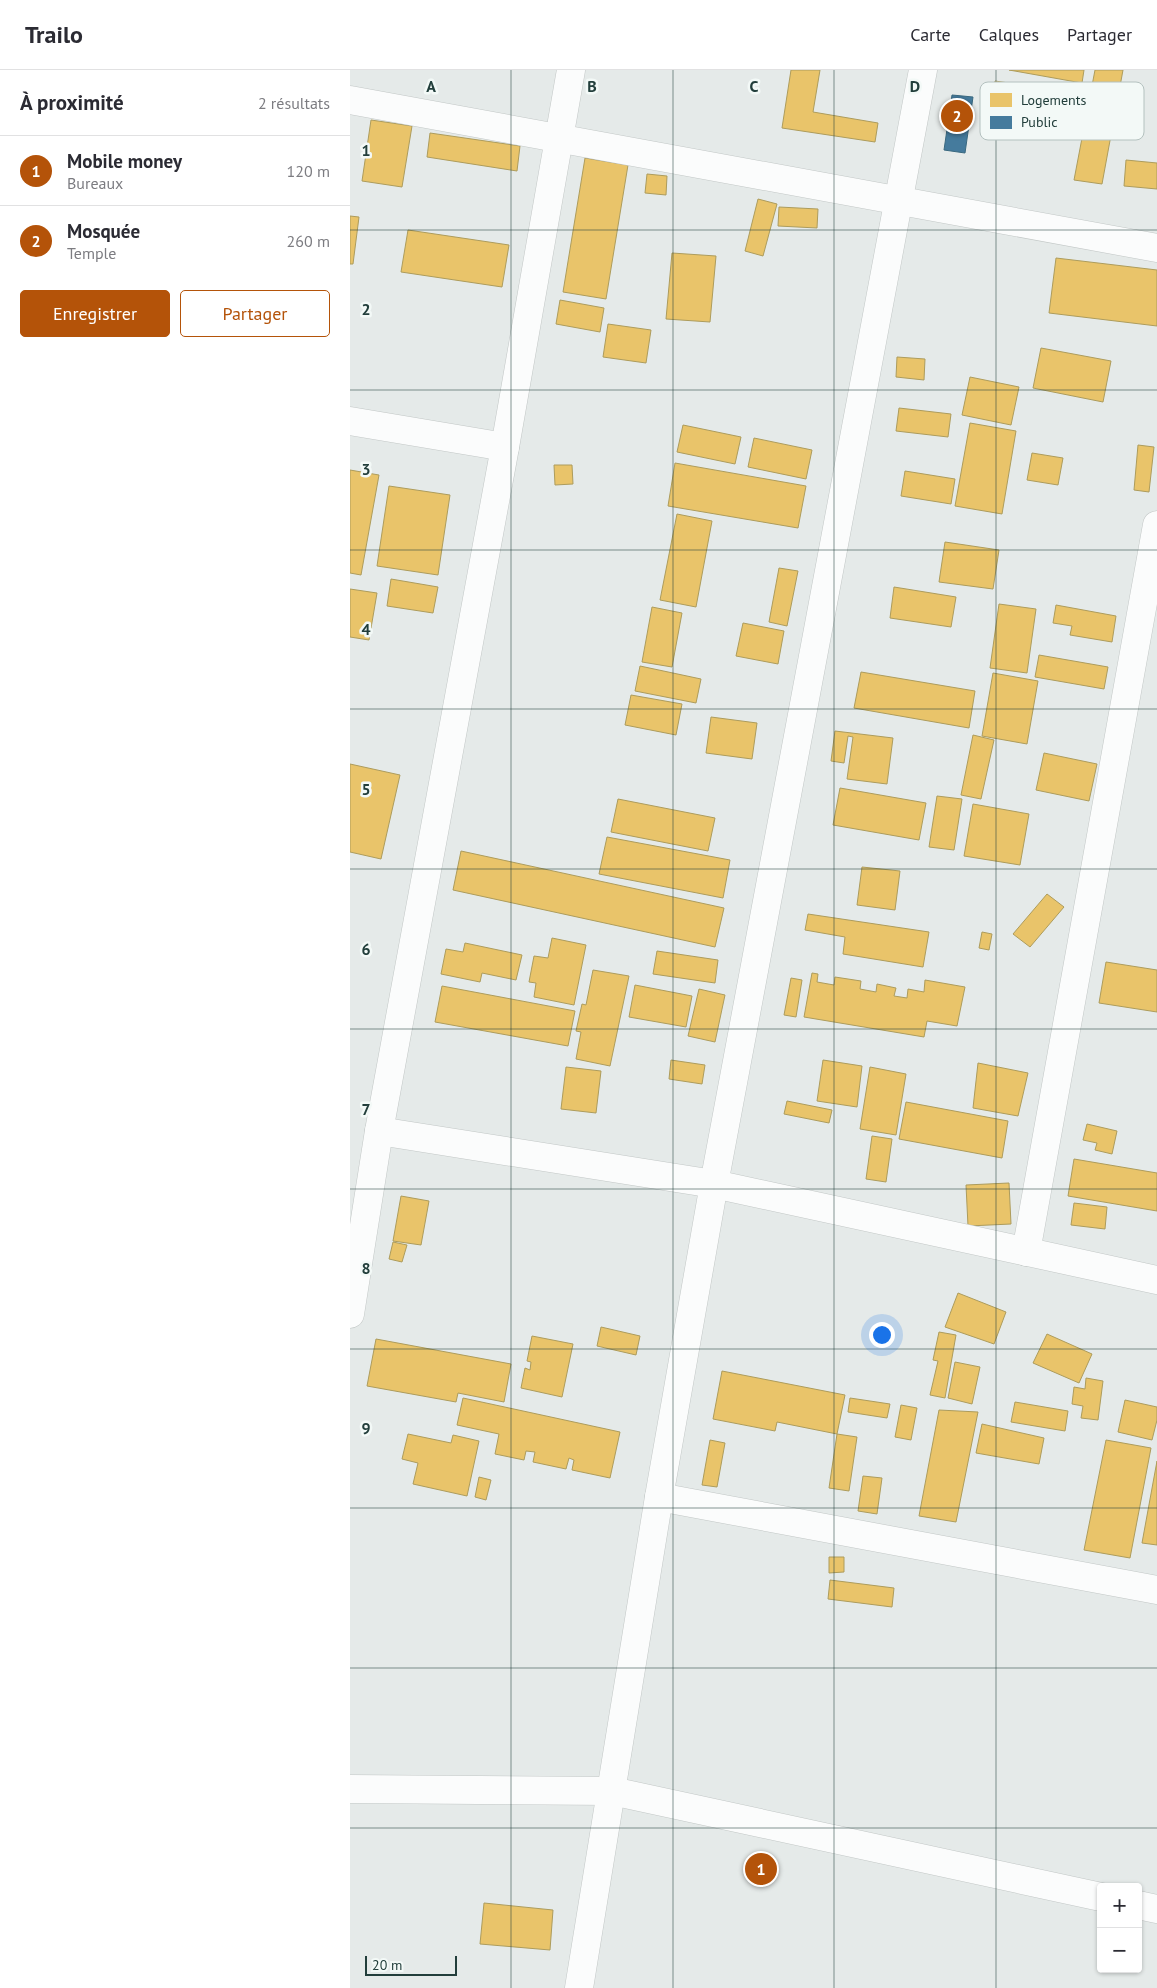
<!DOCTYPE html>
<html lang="fr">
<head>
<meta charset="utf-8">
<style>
  :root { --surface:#fff; --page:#f2f2f3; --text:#2b2b33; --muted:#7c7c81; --line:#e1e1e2; --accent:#b45309 }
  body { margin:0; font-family:"PT Sans",sans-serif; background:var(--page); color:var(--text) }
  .controls { position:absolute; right:15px; bottom:15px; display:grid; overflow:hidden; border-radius:5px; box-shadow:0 1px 4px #0004 }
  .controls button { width:45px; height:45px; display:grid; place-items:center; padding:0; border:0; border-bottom:1px solid var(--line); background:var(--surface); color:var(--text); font:25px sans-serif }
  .scale { position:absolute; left:15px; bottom:12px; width:92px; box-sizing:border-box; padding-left:5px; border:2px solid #223e3b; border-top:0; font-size:14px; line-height:18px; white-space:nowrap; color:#223e3b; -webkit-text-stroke:4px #f3f9f7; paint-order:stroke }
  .you { position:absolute; left:531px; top:1264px; width:18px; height:18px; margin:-12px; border:4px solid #fff; border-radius:50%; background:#1a73e8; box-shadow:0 0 0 8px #1a73e833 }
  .badge { display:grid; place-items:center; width:32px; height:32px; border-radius:50%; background:var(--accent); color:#fff; font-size:16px; font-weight:700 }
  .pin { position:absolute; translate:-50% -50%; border:2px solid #fff; box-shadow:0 1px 5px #0006 }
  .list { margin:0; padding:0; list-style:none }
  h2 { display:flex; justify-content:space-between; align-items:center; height:65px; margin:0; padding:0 20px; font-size:21px }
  h2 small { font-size:16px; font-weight:400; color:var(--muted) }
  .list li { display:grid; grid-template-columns:32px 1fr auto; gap:15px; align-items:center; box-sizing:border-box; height:70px; padding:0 20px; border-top:1px solid var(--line) }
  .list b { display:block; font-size:19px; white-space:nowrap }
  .list p { margin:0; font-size:16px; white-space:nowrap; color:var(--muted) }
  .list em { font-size:16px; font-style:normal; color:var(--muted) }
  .actions { display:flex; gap:10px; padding:15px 20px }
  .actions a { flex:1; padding:11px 0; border:1px solid var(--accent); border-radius:5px; text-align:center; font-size:18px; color:var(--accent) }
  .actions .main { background:var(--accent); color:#fff }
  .map { position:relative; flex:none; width:807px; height:1918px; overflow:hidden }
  header { display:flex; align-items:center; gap:30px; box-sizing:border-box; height:70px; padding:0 25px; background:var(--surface); border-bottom:1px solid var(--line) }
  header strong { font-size:24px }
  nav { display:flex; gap:28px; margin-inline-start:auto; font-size:18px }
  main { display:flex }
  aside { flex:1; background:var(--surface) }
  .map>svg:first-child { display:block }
  .homes { fill:#e9c46a; stroke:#ad9c5c }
  .public { fill:#457b9d; stroke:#3a6980 }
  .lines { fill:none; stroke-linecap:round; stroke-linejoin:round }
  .minor-casing { stroke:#c2c7c6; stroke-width:29 }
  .minor { stroke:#fbfcfc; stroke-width:28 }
  .grid { fill:none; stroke:#223e3b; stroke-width:1; stroke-opacity:0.55 }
  .key { fill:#f3f9f7; stroke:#b4c1bf; stroke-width:1 }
  .key-label { font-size:14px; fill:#223e3b }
  .grid-label { font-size:16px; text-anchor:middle; font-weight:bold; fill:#223e3b; stroke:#f3f9f7; stroke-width:5; stroke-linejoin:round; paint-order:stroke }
</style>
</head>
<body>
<header>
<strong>Trailo</strong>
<nav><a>Carte</a><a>Calques</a><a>Partager</a></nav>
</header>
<main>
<aside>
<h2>À proximité<small>2 résultats</small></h2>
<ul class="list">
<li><span class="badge">1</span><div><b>Mobile money</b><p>Bureaux</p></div><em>120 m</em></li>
<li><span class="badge">2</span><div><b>Mosquée</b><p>Temple</p></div><em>260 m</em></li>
</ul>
<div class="actions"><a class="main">Enregistrer</a><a>Partager</a></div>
</aside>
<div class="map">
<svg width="807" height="1918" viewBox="0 0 807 1918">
  <rect width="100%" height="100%" fill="#e5eae9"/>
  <g class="homes">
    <path d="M 441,0 L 470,0 L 463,42 L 528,53 L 525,72 L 432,58 Z"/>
    <path d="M 659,0 L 734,0 L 732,13 Z"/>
    <path d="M 745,0 L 773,0 L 752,114 L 724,110 Z"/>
    <path d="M 645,11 L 687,17 L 684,43 L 641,37 Z"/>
    <path d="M 21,50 L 62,56 L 52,117 L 12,111 Z"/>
    <path d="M 80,63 L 170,76 L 167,101 L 77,87 Z"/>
    <path d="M 235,88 L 278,95 L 256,229 L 213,222 Z"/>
    <path d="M 776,90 L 807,93 L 807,119 L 774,116 Z"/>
    <path d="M 297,104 L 317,106 L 316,125 L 295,123 Z"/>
    <path d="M 408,129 L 427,134 L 413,186 L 395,181 Z"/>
    <path d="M 429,137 L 468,139 L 467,158 L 428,156 Z"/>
    <path d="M 0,146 L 9,147 L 3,194 L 0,194 Z"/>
    <path d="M 58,160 L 159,175 L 152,217 L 51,202 Z"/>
    <path d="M 322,183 L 366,186 L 360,252 L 316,249 Z"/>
    <path d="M 706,188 L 807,200 L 807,256 L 699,243 Z"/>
    <path d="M 210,230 L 254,238 L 250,262 L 206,254 Z"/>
    <path d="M 258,254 L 301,260 L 296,293 L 253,287 Z"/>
    <path d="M 691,278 L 761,291 L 753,332 L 683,318 Z"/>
    <path d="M 547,287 L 575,289 L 574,310 L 546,307 Z"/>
    <path d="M 620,307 L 669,317 L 661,355 L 612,345 Z"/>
    <path d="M 549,338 L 601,344 L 598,367 L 546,361 Z"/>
    <path d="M 620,353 L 666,361 L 652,444 L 605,436 Z"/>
    <path d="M 333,355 L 391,367 L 385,394 L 327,382 Z"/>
    <path d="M 404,368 L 462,380 L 456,409 L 398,397 Z"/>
    <path d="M 788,375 L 804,377 L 799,422 L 784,420 Z"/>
    <path d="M 682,383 L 713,388 L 708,415 L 677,410 Z"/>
    <path d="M 325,393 L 456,416 L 448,458 L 318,436 Z"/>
    <path d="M 204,395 L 222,395 L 223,414 L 205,415 Z"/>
    <path d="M 0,400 L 29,405 L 11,505 L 0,503 Z"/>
    <path d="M 555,401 L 605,409 L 601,434 L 551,426 Z"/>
    <path d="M 39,416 L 100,425 L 88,505 L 27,496 Z"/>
    <path d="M 327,444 L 362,451 L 346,537 L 310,530 Z"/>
    <path d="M 595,472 L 649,480 L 643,519 L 589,512 Z"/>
    <path d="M 429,498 L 448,501 L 437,556 L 419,552 Z"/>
    <path d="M 41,509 L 88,517 L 83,543 L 37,536 Z"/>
    <path d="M 544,517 L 606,527 L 601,557 L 540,548 Z"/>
    <path d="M 0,519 L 27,523 L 19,570 L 0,567 Z"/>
    <path d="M 649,534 L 686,539 L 677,603 L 640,598 Z"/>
    <path d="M 706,535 L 766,546 L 762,572 L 720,565 L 722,556 L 703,553 Z"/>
    <path d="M 302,537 L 332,543 L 322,597 L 292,592 Z"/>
    <path d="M 393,553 L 434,561 L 428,594 L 386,586 Z"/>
    <path d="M 689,585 L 758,597 L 754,619 L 685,607 Z"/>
    <path d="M 290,596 L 351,609 L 346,633 L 285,621 Z"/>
    <path d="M 511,602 L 625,621 L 619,658 L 504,638 Z"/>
    <path d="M 643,603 L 688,611 L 677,674 L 632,666 Z"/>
    <path d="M 281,625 L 332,634 L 326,665 L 275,655 Z"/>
    <path d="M 361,647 L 407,653 L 402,689 L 356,683 Z"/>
    <path d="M 485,661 L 543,668 L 537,714 L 497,709 L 503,667 L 498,666 L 494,693 L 481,691 Z"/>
    <path d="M 623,665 L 644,670 L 631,729 L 611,725 Z"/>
    <path d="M 694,683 L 747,694 L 739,731 L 686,720 Z"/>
    <path d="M 0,694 L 50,705 L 31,789 L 0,782 Z"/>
    <path d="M 490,718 L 576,733 L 569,770 L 483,755 Z"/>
    <path d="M 587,726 L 612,729 L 604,780 L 579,777 Z"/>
    <path d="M 268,729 L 365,748 L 358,781 L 261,762 Z"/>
    <path d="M 623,734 L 679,744 L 670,795 L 614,786 Z"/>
    <path d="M 257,767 L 380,790 L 373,828 L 249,804 Z"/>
    <path d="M 111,781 L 374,838 L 365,877 L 103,820 Z"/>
    <path d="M 512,797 L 550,801 L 545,840 L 507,835 Z"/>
    <path d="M 697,824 L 714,837 L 680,877 L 663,864 Z"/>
    <path d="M 458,844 L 579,862 L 573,897 L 493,884 L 495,867 L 455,860 Z"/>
    <path d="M 632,862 L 642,864 L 639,880 L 629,878 Z"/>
    <path d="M 202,868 L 236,875 L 224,935 L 184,927 L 186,913 L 179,912 L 184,886 L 198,888 Z"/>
    <path d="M 115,873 L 172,885 L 166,910 L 132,903 L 130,912 L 91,904 L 96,879 L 113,882 Z"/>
    <path d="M 307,881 L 368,890 L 365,913 L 303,904 Z"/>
    <path d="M 756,892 L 807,900 L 807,942 L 749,933 Z"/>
    <path d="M 243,900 L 279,906 L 260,996 L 226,989 L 231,962 L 226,961 L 232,934 L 236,935 Z"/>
    <path d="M 462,903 L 468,904 L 467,912 L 484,915 L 485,907 L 511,911 L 510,919 L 526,922 L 527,914 L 546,918 L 544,926 L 557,928 L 558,919 L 574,922 L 575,910 L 615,917 L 607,956 L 577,951 L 574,967 L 454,947 Z"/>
    <path d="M 441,908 L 452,910 L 446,947 L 434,945 Z"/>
    <path d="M 285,915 L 342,926 L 336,957 L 279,947 Z"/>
    <path d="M 92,916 L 225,941 L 218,976 L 85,952 Z"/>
    <path d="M 349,919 L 375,925 L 365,972 L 338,966 Z"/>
    <path d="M 321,990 L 355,995 L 352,1014 L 319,1009 Z"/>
    <path d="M 473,990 L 512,996 L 507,1037 L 467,1031 Z"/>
    <path d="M 628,993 L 678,1003 L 668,1046 L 623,1038 Z"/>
    <path d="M 216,997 L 251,1001 L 246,1043 L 211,1039 Z"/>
    <path d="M 520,997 L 556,1004 L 546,1065 L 510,1059 Z"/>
    <path d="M 437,1031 L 482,1040 L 479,1053 L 434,1044 Z"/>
    <path d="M 556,1032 L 658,1051 L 652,1088 L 549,1069 Z"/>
    <path d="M 737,1054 L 767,1061 L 762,1084 L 745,1080 L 747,1073 L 733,1070 Z"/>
    <path d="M 522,1066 L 542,1069 L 536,1112 L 516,1109 Z"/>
    <path d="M 724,1089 L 807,1103 L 807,1141 L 718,1126 Z"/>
    <path d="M 659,1113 L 661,1154 L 618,1156 L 616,1115 Z"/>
    <path d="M 51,1126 L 79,1131 L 71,1175 L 43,1171 Z"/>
    <path d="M 724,1133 L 757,1137 L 755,1159 L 721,1155 Z"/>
    <path d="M 43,1172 L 57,1175 L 52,1192 L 39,1189 Z"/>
    <path d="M 608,1223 L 656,1242 L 644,1274 L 595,1257 Z"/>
    <path d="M 251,1257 L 290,1266 L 286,1285 L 247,1276 Z"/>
    <path d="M 589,1262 L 606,1265 L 595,1328 L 580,1325 L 588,1291 L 583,1290 Z"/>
    <path d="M 697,1264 L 742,1284 L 729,1313 L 683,1293 Z"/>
    <path d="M 182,1266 L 223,1274 L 212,1327 L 171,1318 L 175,1298 L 180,1300 L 181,1292 L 177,1291 Z"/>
    <path d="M 26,1269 L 161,1294 L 154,1332 L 108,1323 L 106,1332 L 17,1316 Z"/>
    <path d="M 605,1292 L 630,1297 L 622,1334 L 598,1328 Z"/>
    <path d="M 372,1301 L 495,1325 L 487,1364 L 427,1352 L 425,1361 L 363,1349 Z"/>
    <path d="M 736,1308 L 753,1311 L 748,1350 L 731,1348 L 733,1336 L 722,1334 L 724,1317 L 735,1319 Z"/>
    <path d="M 113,1328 L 270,1362 L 260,1408 L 222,1400 L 224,1390 L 219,1388 L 216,1399 L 183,1392 L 185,1382 L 176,1381 L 174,1390 L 145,1384 L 149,1364 L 107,1355 Z"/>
    <path d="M 500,1328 L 540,1334 L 537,1348 L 498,1342 Z"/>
    <path d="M 775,1330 L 807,1337 L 807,1350 L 802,1370 L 768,1362 Z"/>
    <path d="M 665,1332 L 718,1341 L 715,1361 L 661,1352 Z"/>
    <path d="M 551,1335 L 567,1338 L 561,1370 L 545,1367 Z"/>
    <path d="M 589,1340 L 628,1342 L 606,1452 L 569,1446 Z"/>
    <path d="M 632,1354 L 694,1368 L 689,1394 L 626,1383 Z"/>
    <path d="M 58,1364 L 101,1373 L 103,1365 L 129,1371 L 117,1426 L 63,1414 L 68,1393 L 52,1389 Z"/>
    <path d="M 487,1364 L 507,1367 L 499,1421 L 479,1418 Z"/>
    <path d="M 360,1370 L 375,1373 L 367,1417 L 352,1415 Z"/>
    <path d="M 756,1370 L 801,1378 L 780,1488 L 734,1480 Z"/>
    <path d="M 807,1391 L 807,1475 L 792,1473 Z"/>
    <path d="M 513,1406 L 532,1408 L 527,1444 L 508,1441 Z"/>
    <path d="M 129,1407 L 141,1410 L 136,1430 L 125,1427 Z"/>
    <path d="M 479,1487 L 494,1487 L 494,1502 L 479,1503 Z"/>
    <path d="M 480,1510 L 544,1518 L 542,1537 L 478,1529 Z"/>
    <path d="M 134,1833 L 203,1840 L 200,1880 L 130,1874 Z"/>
  </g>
  <path class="public" d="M 602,25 L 623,27 L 615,83 L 594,80 Z"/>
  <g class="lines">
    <g class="minor-casing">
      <g id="minor">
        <path d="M 0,30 L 807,178"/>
        <path d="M 0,351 L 155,377"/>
        <path d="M 29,1061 L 364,1114 L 807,1210"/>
        <path d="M 676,1182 L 807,455"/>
        <path d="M 0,1244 L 29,1061 L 155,377 L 221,0"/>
        <path d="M 309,1427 L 807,1520"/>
        <path d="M 0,1719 L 262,1721 L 751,1827"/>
        <path d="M 788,1835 L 807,1839"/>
        <path d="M 229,1918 L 309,1427 L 364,1114 L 573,0"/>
      </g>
    </g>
    <use href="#minor" class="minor"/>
  </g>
  <path class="grid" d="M 161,0 L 161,1918M 323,0 L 323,1918M 484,0 L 484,1918M 646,0 L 646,1918M 0,160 L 807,160M 0,320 L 807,320M 0,480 L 807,480M 0,639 L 807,639M 0,799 L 807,799M 0,959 L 807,959M 0,1119 L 807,1119M 0,1279 L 807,1279M 0,1438 L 807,1438M 0,1598 L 807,1598M 0,1758 L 807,1758"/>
  <rect x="630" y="12" width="164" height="58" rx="8" class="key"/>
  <rect x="640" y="23" width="22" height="14" fill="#e9c46a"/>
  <rect x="640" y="46" width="22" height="13" fill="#457b9d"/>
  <g class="key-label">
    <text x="671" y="35">Logements</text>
    <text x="671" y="57">Public</text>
  </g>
  <g class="grid-label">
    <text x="81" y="22">A</text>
    <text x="242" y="22">B</text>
    <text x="404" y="22">C</text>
    <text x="565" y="22">D</text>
    <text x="16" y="86">1</text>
    <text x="16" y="245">2</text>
    <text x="16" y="405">3</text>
    <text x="16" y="565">4</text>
    <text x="16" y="725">5</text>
    <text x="16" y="885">6</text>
    <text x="16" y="1045">7</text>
    <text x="16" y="1204">8</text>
    <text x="16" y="1364">9</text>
  </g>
</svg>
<div class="controls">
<button>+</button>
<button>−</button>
</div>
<div class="scale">20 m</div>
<div class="you"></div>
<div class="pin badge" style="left:411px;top:1799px">1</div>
<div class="pin badge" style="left:607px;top:46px">2</div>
</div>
</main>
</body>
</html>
